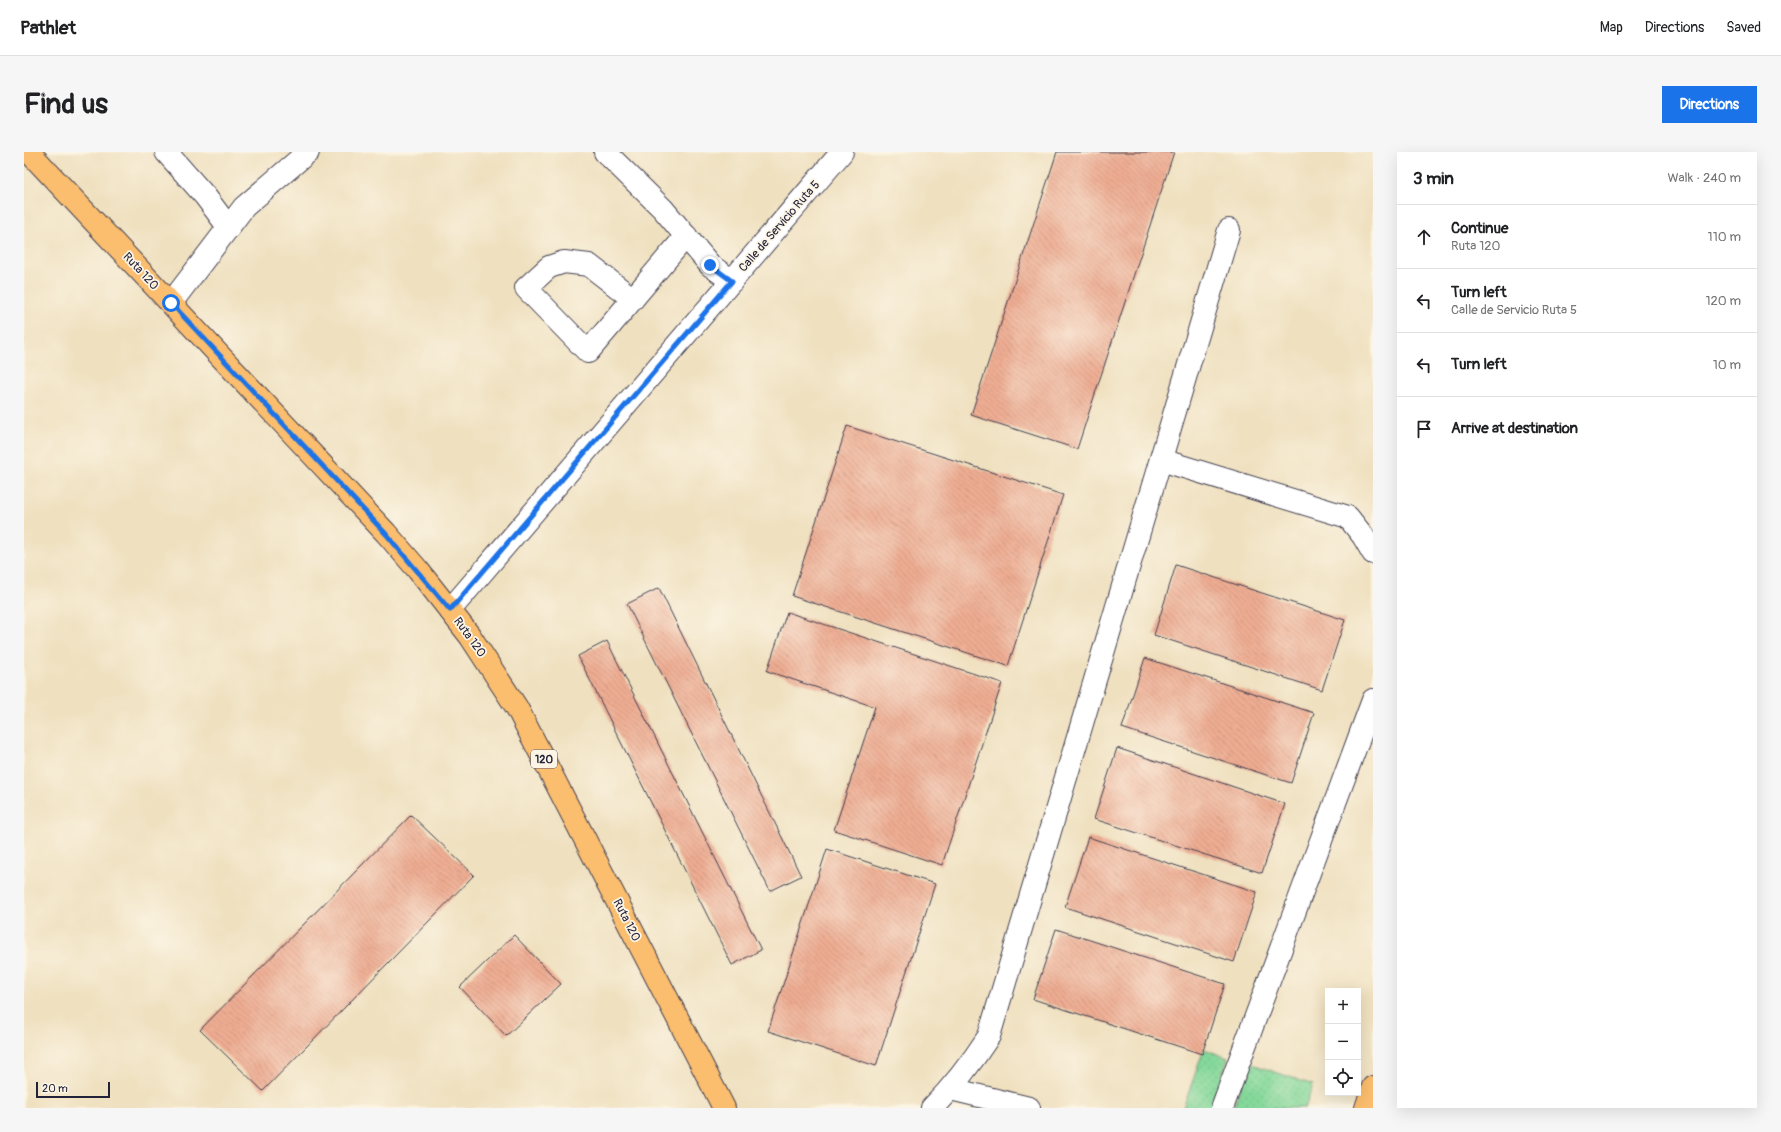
<!DOCTYPE html>
<html lang="en">
<head>
<meta charset="utf-8">
<style>
  :root { --surface:#fff; --page:#f6f6f6; --text:#202124; --muted:#757577; --line:#e0e0e0; --accent:#1a73e8 }
  body { margin:0; font-family:Pangolin,sans-serif; background:var(--page); color:var(--text) }
  .controls { position:absolute; right:12px; bottom:12px; display:grid; overflow:hidden; border-radius:0px; box-shadow:0 4px 16px #0002 }
  .controls button { width:36px; height:36px; display:grid; place-items:center; padding:0; border:0; border-bottom:1px solid var(--line); background:var(--surface); color:var(--text); font:20px sans-serif }
  .scale { position:absolute; left:12px; bottom:10px; width:74px; box-sizing:border-box; padding-left:4px; border:2px solid #22223b; border-top:0; font-size:11px; line-height:14px; white-space:nowrap; color:#22223b; -webkit-text-stroke:3px #fcf5e5; paint-order:stroke }
  .stop { position:absolute; width:12px; height:12px; margin:-9px; border:3px solid #1a73e8; border-radius:50%; background:#fff }
  .stop.end { background:#1a73e8; border-color:#fff; box-shadow:0 1px 4px #0008 }
  .list { margin:0; padding:0; list-style:none }
  h2 { display:flex; justify-content:space-between; align-items:center; height:52px; margin:0; padding:0 16px; font-size:17px }
  h2 small { font-size:13px; font-weight:400; color:var(--muted) }
  .list li { display:grid; grid-template-columns:26px 1fr auto; gap:12px; align-items:center; box-sizing:border-box; height:64px; padding:0 16px; border-top:1px solid var(--line) }
  .list b { display:block; font-size:15px; white-space:nowrap }
  .list p { margin:0; font-size:13px; white-space:nowrap; color:var(--muted) }
  .list em { font-size:13px; font-style:normal; color:var(--muted) }
  .icon { flex:none; width:22px; height:22px; fill:none; stroke:currentColor; stroke-width:2; stroke-linecap:round; stroke-linejoin:round }
  .map { position:relative; flex:none; width:1349px; height:956px; overflow:hidden; border-radius:0px }
  header { display:flex; align-items:center; gap:24px; box-sizing:border-box; height:56px; padding:0 20px; background:var(--surface); border-bottom:1px solid var(--line) }
  header strong { font-size:19px }
  nav { display:flex; gap:22px; margin-inline-start:auto; font-size:14px }
  .intro { display:flex; align-items:center; justify-content:space-between; box-sizing:border-box; height:96px; padding:0 24px }
  h1 { margin:0; font-size:28px }
  .button { padding:10px 18px; border-radius:0px; background:var(--accent); color:#fff; font-size:14px; font-weight:700 }
  main { display:flex; gap:24px; padding:0 24px }
  aside { flex:1; background:var(--surface); border-radius:0px; box-shadow:0 4px 16px #0002 }
  .map>svg:first-child { display:block }
  .grass { fill:url(#grass-dots); stroke:#537d6a }
  .building { fill:url(#building-back-hatch) }
  .lines { fill:none; stroke-linecap:round; stroke-linejoin:round }
  .minor-casing { stroke:#413e4f; stroke-width:24 }
  .major-casing { stroke:#413e4f; stroke-width:24 }
  .highway-casing { stroke:#413e4f; stroke-width:24 }
  .minor { stroke:#fff; stroke-width:22 }
  .major { stroke:#fbbd6e; stroke-width:22 }
  .highway { stroke:#fbbd6e; stroke-width:22 }
  .route { stroke:#1a73e8; stroke-width:5 }
  .labels { text-anchor:middle; stroke-width:3.5; stroke-linejoin:round; paint-order:stroke }
  .shield { fill:#fcf5e5; stroke:#63616e; stroke-width:1 }
  .shield-label { font-size:11px; font-weight:bold; fill:#22223b }
  .street-label { font-size:12px; fill:#22223b; stroke:#fcf5e5 }
</style>
</head>
<body>
<header>
<strong>Pathlet</strong>
<nav><a>Map</a><a>Directions</a><a>Saved</a></nav>
</header>
<div class="intro"><h1>Find us</h1><a class="button">Directions</a></div>
<main>
<div class="map">
<svg width="1349" height="956" viewBox="0 0 1349 956">
  <defs>
    <pattern id="grass-dots" width="8" height="8" patternUnits="userSpaceOnUse"><rect width="8" height="8" fill="#84d89a"/><path d="M2 2h.1M6 6h.1" fill="none" stroke="#72b986" stroke-width="1.8" stroke-linecap="round"/></pattern>
    <pattern id="building-back-hatch" width="6" height="6" patternUnits="userSpaceOnUse"><rect width="6" height="6" fill="#efad93"/><path d="M-1 5l2 2M0 0l6 6M5-1l2 2" fill="none" stroke="#c18c79"/></pattern>
  </defs>
  <rect width="100%" height="100%" fill="#fcf5e5"/>
  <filter id="ink" filterUnits="userSpaceOnUse"><feTurbulence type="fractalNoise" baseFrequency=".025" numOctaves="2"/><feDisplacementMap in="SourceGraphic" scale="8" xChannelSelector="R" yChannelSelector="G"/><feConvolveMatrix kernelMatrix="1 2 1 2 8 2 1 2 1" color-interpolation-filters="sRGB"/></filter>
  <filter id="wash" filterUnits="userSpaceOnUse"><feTurbulence type="fractalNoise" baseFrequency=".012" numOctaves="4" result="noise"/><feDisplacementMap in="SourceGraphic" scale="16" xChannelSelector="R" yChannelSelector="G"/><feGaussianBlur stdDeviation="0.9" result="paint"/><feColorMatrix in="noise" values="0 0 0 0 0 0 0 0 0 0 0 0 0 0 0 0 0 1.4 0 .05"/><feComposite in="paint" operator="in"/></filter>
  <g filter="url(#wash)">
    <rect width="100%" height="100%" fill="#efe0bf"/>
    <g class="grass">
      <path d="M 1180,897 L 1204,906 L 1187,956 L 1159,956 Z"/>
      <path d="M 1225,911 L 1289,933 L 1281,956 L 1209,956 Z"/>
    </g>
    <g id="blocks">
      <g class="building">
        <path d="M 1033,0 L 1150,0 L 1053,297 L 947,263 Z"/>
        <path d="M 823,274 L 1039,343 L 984,514 L 768,444 Z"/>
        <path d="M 1152,413 L 1321,468 L 1298,538 L 1130,483 Z"/>
        <path d="M 635,436 L 777,724 L 746,739 L 603,452 Z"/>
        <path d="M 763,460 L 978,531 L 918,713 L 810,678 L 851,555 L 743,519 Z"/>
        <path d="M 583,489 L 737,798 L 708,813 L 554,504 Z"/>
        <path d="M 1121,506 L 1290,561 L 1267,631 L 1098,576 Z"/>
        <path d="M 1093,596 L 1261,652 L 1238,721 L 1070,667 Z"/>
        <path d="M 387,663 L 450,723 L 239,939 L 176,878 Z"/>
        <path d="M 1064,685 L 1233,740 L 1210,810 L 1041,755 Z"/>
        <path d="M 803,697 L 911,732 L 852,914 L 744,879 Z"/>
        <path d="M 1032,777 L 1201,832 L 1178,902 L 1009,847 Z"/>
        <path d="M 490,783 L 537,832 L 482,884 L 436,835 Z"/>
      </g>
    </g>
  </g>
  <g filter="url(#ink)">
    <use href="#blocks" fill-opacity="0" stroke="#413e4f" stroke-width="1"/>
    <g class="lines">
      <g class="minor-casing">
        <g id="minor">
          <path d="M 142,0 L 181,44 L 205,76"/>
          <path d="M 581,0 L 639,57 L 686,113 L 708,129"/>
          <path d="M 609,147 L 565,113 L 540,110 L 525,115 L 502,136 L 564,200 L 662,84"/>
          <path d="M 147,151 L 220,55 L 284,0"/>
          <path d="M 1137,308 L 1324,365 L 1339,384 L 1349,401"/>
          <path d="M 426,458 L 818,0"/>
          <path d="M 927,937 L 1005,956"/>
          <path d="M 908,956 C 930,934 948,910 965,884 L 1205,78"/>
          <path d="M 1198,956 L 1349,548"/>
        </g>
      </g>
      <g class="major-casing">
        <path id="major" d="M 5,0 L 362,381 L 394,418 L 446,484 L 493,556 L 700,956"/>
      </g>
      <g class="highway-casing">
        <path id="highway" d="M 1342,956 L 1349,935"/>
      </g>
      <use href="#minor" class="minor"/>
      <use href="#major" class="major"/>
      <use href="#highway" class="highway"/>
    </g>
  </g>
  <g class="lines" filter="url(#ink)">
    <path class="route" d="M 147,151 L 362,382 L 426,458 L 708,129 L 686,113"/>
  </g>
  <g class="labels">
    <rect class="shield" x="507" y="598" width="26" height="18" rx="3"/>
    <g class="shield-label">
      <text x="520" y="611">120</text>
    </g>
    <g class="street-label">
      <text transform="translate(755 74) rotate(-49)" y="4">Calle de Servicio Ruta 5</text>
      <text transform="translate(117 119) rotate(47)" y="4">Ruta 120</text>
      <text transform="translate(446 485) rotate(54)" y="4">Ruta 120</text>
      <text transform="translate(603 768) rotate(63)" y="4">Ruta 120</text>
    </g>
  </g>
</svg>
<div class="controls">
<button>+</button>
<button>−</button>
<button><svg class="icon" aria-label="locate" viewBox="0 0 24 24"><circle cx="12" cy="12" r="6"/><path d="M12 2v4M12 18v4M2 12h4M18 12h4"/></svg></button>
</div>
<div class="scale">20 m</div>
<div class="stop" style="left:147px;top:151px"></div>
<div class="stop end" style="left:686px;top:113px"></div>
</div>
<aside>
<h2>3 min<small>Walk · 240 m</small></h2>
<ul class="list">
<li><svg class="icon" aria-label="ahead" viewBox="0 0 24 24"><path d="M12 20V5M6 11l6-6 6 6"/></svg><div><b>Continue</b><p>Ruta 120</p></div><em>110 m</em></li>
<li><svg class="icon" aria-label="left" viewBox="0 0 24 24"><path d="M17 20v-9H6M10 6l-5 5 5 5"/></svg><div><b>Turn left</b><p>Calle de Servicio Ruta 5</p></div><em>120 m</em></li>
<li><svg class="icon" aria-label="left" viewBox="0 0 24 24"><path d="M17 20v-9H6M10 6l-5 5 5 5"/></svg><div><b>Turn left</b></div><em>10 m</em></li>
<li><svg class="icon" aria-label="arrive" viewBox="0 0 24 24"><path d="M6 21V4h12l-3 4 3 4H6"/></svg><div><b>Arrive at destination</b></div></li>
</ul>
</aside>
</main>
</body>
</html>
